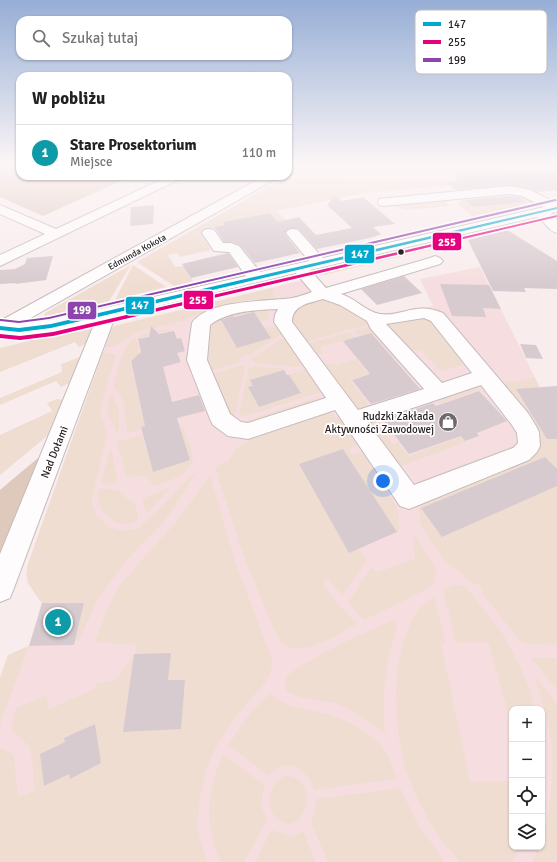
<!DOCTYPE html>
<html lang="pl">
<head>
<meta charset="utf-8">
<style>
  :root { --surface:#fff; --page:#f6f6f6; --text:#222; --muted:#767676; --line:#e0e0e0; --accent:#b45309 }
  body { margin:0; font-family:Signika,sans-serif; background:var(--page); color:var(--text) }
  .controls { position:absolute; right:12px; bottom:12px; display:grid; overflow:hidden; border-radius:8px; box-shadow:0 1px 3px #0004 }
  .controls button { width:36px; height:36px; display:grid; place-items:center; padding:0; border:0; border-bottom:1px solid var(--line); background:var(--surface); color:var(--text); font:20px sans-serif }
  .you { position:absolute; left:383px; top:481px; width:14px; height:14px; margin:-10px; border:3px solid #fff; border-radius:50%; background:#1a73e8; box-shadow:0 0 0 6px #1a73e833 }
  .badge { display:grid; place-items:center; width:26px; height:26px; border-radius:50%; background:var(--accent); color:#fff; font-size:13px; font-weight:700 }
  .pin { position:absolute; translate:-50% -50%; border:2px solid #fff; box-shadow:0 1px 4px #0006 }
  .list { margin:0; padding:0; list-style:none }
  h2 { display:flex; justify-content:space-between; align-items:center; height:52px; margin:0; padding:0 16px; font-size:17px }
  h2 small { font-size:13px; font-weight:400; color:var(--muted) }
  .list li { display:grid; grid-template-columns:26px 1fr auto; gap:12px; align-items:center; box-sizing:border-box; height:56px; padding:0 16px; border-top:1px solid var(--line) }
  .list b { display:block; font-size:15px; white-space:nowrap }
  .list p { margin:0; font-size:13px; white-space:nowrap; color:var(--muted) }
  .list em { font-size:13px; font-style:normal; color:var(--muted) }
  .icon { flex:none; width:22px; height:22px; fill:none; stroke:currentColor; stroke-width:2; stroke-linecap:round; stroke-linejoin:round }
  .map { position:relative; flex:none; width:557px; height:862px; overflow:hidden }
  .search { position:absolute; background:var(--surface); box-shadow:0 1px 3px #0004; left:16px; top:16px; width:276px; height:44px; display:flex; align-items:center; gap:10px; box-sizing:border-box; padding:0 14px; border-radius:12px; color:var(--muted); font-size:15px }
  .panel { position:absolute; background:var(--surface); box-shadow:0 1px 3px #0004; left:16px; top:72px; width:276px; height:108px; border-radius:12px }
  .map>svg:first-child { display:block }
  .built { fill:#f6dee0; fill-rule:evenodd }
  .green { fill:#f0ddd2 }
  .forest { fill:#dfc9bc }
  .building { fill:#d8cbcf }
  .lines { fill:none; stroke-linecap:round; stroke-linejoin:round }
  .minor-casing { stroke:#c5bbbc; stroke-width:2 }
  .minor { fill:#fefcfc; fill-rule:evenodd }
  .bus-1-casing { stroke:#fff; stroke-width:3 }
  .bus-2-casing { stroke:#fff; stroke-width:3 }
  .bus-3-casing { stroke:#fff; stroke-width:3 }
  .bus-1 { fill:#00a9ce; fill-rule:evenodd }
  .bus-2 { fill:#e5007d; fill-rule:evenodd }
  .bus-3 { fill:#8e44ad; fill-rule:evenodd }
  .bus-dot { fill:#292122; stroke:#fff; stroke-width:1.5 }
  .labels { text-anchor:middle; stroke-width:3.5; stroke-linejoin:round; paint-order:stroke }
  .far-street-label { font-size:9px; fill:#292122; stroke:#fff }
  .poi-label { font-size:11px; fill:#292122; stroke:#fff; text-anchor:end }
  .street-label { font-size:11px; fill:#292122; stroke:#fff }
  .key { fill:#fff; stroke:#bfbcbd; stroke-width:1 }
  .key-label { font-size:11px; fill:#292122 }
  .line-badge { stroke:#fff; stroke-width:1.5 }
  .badge-label { font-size:11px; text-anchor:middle; font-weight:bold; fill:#fff }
</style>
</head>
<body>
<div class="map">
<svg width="557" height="862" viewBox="0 0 557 862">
  <rect width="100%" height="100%" fill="#f9eced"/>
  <path class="built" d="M 480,267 L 557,422 L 557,862 L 0,862 L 0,678 L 8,655 L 29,646 L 74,645 L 84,603 L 42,603 L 27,582 L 26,574 L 28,564 L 112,328 L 315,277 L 318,281 L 372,312 L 382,314 L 433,306 L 420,279 ZM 512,709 L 542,709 L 542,847 L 512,847 Z"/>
  <g class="green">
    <path d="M 310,164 L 343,164 L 345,173 L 306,166 Z"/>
    <path d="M 285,179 L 460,180 L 463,184 L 370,192 L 277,211 L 294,229 L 286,230 L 270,213 L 223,222 L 225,225 L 214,227 L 201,234 L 211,250 L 180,257 L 177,253 L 168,255 L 175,267 L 184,266 L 193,281 L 174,286 L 137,262 L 259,192 Z"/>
    <path d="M 515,192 L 537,202 L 473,217 L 457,203 L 464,199 L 473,207 L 527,202 Z"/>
    <path d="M 439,198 L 444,200 L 450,206 L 404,210 L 391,203 L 394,203 L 397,206 L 442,202 Z"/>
    <path d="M 540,219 L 542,222 L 324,275 L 321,270 L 364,261 L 389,258 L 427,245 Z"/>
    <path d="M 131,265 L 109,301 L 53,316 L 44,316 L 45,313 Z"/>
    <path d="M 133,265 L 166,287 L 115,300 Z"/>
    <path d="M 272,288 L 275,291 L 272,292 L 277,300 C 264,299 231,299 223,308 L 187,318 L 187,320 L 141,331 C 125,337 124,346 105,347 L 112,328 L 114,326 Z"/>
    <path d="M 323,299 C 338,299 358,312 369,324 L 302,343 L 286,312 L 296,306 Z"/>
    <path d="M 253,309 C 260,309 265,308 270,314 L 267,320 L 261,322 L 254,312 L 234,318 L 229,315 L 224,316 L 222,321 L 237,348 L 271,338 L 265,328 C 272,326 279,327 283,334 L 250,355 L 239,358 L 241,362 L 207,372 L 206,324 L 214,319 Z"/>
    <path d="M 419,316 L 429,318 L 463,360 L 462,365 L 441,371 L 421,350 L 412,351 L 406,350 L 384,327 L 386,324 Z"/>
    <path d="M 98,324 C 93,335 91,342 79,347 L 75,342 L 0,372 L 0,348 Z"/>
    <path d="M 371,326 L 397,357 L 394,358 L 371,332 L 358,336 L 354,331 Z"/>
    <path d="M 169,329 L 170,331 L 149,334 L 148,336 L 136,339 L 140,354 L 132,359 L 130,362 L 145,426 L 140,428 L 141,430 L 130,433 L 127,432 L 124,404 L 119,393 L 113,387 C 126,343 121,337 169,329 Z"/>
    <path d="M 350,332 L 355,338 L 320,347 L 324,353 L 312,357 L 303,345 Z"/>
    <path d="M 283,338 L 286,338 L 304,364 L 296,367 L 255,363 L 252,358 Z"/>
    <path d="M 103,352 L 116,355 L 101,405 L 101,415 L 107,434 L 92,499 L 93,507 L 97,516 L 109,527 L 125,531 L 139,528 L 198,469 L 184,492 L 164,522 L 126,561 L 97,600 L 79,641 L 75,640 L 84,603 L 42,603 C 32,589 25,583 28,564 Z"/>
    <path d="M 80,357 L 83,357 L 72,382 L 61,387 L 56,381 L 0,405 L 0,398 L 62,372 L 61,364 Z"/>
    <path d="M 356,359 L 368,374 L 350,380 L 370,407 L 357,410 L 319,367 L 332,363 L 334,365 Z"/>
    <path d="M 243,365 L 245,369 L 234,419 L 231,418 L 208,375 Z"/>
    <path d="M 256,366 L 288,369 L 284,370 L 287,375 L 308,369 L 319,386 L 321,392 L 246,416 L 240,415 L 239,413 L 249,368 Z"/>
    <path d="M 527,378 L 535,378 L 557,422 L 557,645 L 527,644 L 521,642 L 482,593 L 484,592 L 477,583 L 475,585 L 445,561 L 434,546 L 420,524 L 419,506 L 421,504 L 530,459 L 538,453 C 542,440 530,411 520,401 C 518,399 515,398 512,396 C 508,392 503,387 499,382 L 528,380 Z"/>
    <path d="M 473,386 L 478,390 L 440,404 L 434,397 Z"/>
    <path d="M 110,396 L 114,397 L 119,411 L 119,434 L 118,434 L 107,413 Z"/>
    <path d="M 320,396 L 317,400 L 309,404 L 251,423 L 242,422 Z"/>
    <path d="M 57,399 L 65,400 L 59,426 L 0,475 L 0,435 L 52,411 L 47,403 Z"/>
    <path d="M 325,412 C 342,415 349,432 357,445 L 349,449 L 353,455 L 362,452 L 396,505 L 399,516 L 399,531 L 397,532 L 343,449 L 300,464 L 349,552 L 360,549 L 367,561 L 342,595 L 327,578 L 322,583 L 333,598 L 357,624 C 339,633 301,660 282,643 C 279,640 277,635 275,632 L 244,557 L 215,468 L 219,464 L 228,461 L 236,449 L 248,440 L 310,420 L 314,414 Z"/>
    <path d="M 374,419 L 393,444 L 398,442 L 409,456 L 461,436 L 466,442 L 407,464 L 400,466 L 396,465 L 368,425 L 370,421 Z"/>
    <path d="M 183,426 L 191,447 L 193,462 C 186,477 169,481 154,486 L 148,478 L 143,476 L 126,477 L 117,443 L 119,441 L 142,435 L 153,471 L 190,460 L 180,427 Z"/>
    <path d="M 520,443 L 521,447 L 415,487 L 417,482 Z"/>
    <path d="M 111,447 L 117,478 L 117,481 L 113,484 L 103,483 L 101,480 Z"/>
    <path d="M 210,475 L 235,561 L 273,662 C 269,686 258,689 244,707 C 218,739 201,769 199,811 C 198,816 197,822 198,826 C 199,838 204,851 207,862 L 0,862 L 0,747 L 14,755 L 18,796 L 34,791 L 32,758 L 29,746 L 11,730 L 16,708 L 47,695 L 49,709 L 96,688 L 96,684 L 117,679 L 134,654 L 136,654 L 135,645 L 95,642 L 108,607 L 121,583 L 177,521 Z"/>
    <path d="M 101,488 L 118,490 L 127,499 L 134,501 L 138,517 L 137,521 C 115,535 88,502 101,488 Z"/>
    <path d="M 168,488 L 169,490 L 149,511 L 146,512 L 142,499 Z"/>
    <path d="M 416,536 L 437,571 L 433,584 L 418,594 L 364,620 L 348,602 L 371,568 L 377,572 L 415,559 L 413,537 Z"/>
    <path d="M 452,585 L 460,585 L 464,586 L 471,593 L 503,634 L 520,666 L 529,687 L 535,709 L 512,709 L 512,726 L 488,642 L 456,643 L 443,590 Z"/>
    <path d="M 434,597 L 446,643 L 441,643 L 470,781 L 512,781 L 512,847 L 521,847 L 512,862 L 460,862 C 436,837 417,803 406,770 C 393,726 389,646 420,608 C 424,604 430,600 434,597 Z"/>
    <path d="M 394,620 L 397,623 L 397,627 C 385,665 382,695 385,734 C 369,722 352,709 334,703 C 319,699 298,700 286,690 C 285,686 284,682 286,678 C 295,664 375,627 394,620 Z"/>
    <path d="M 29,646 L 2,718 L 0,727 L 0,678 L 8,655 Z"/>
    <path d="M 531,658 L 557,658 L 557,690 Z"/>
    <path d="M 534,675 L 557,704 L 557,862 L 532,862 L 538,847 L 542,847 C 542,835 546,826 548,814 C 550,802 551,789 552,777 C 555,742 545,708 534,675 Z"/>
    <path d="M 270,693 C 289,710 297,706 320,712 C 339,716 372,732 383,748 C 390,758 393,768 397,779 L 314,790 C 309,775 296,760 279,767 C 275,769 272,773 269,776 L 228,745 L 250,713 Z"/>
    <path d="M 223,755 L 265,785 C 261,798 260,808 267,820 L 244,862 L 221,862 C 203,826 206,791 223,755 Z"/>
    <path d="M 284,776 C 322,773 306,840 279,820 C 263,809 268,785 284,776 Z"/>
    <path d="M 400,788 L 418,824 L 445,862 L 328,862 L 311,823 L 314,814 L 316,799 Z"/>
    <path d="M 271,830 L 292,836 L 303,831 L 316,862 L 255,862 Z"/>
  </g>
  <g class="forest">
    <path d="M 0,164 L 20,164 L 20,176 L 132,176 L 43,216 L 0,197 Z"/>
    <path d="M 38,458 L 37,467 L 0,552 L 0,490 Z"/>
  </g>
  <g class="building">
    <path d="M 456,169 L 557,171 L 557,190 L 538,192 L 530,189 L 510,185 L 455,190 L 446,182 L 457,180 Z"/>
    <path d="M 335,196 L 342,201 L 363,197 L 395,224 L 373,227 L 381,234 L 374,237 L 317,249 L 299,229 L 293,228 L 288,229 L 285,234 L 300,253 L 255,263 L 240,245 L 232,242 L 224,242 L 214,227 L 225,225 L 223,222 L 270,213 L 278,222 L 299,217 L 316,235 L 352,228 L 327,205 Z"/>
    <path d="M 510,196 L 520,197 L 526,202 L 473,207 L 465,200 Z"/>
    <path d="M 154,205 L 153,224 L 130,226 L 131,207 Z"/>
    <path d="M 507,230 L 557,261 L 557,289 L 524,288 L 526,292 L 493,291 L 468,240 Z"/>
    <path d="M 228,253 L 238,267 L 191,278 L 182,264 Z"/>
    <path d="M 53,256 L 46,280 L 15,284 L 16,283 L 0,284 L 0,270 L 15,269 L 25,264 L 27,258 Z"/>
    <path d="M 404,276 L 422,293 L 377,305 L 361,289 Z"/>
    <path d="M 440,284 L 489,285 L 501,309 L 483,308 L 486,317 L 452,316 Z"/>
    <path d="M 254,312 L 271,338 L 237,348 L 221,320 L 232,316 L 235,317 Z"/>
    <path d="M 151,326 L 159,334 L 174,331 L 177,339 L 181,338 L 185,351 L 177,353 L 181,362 L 163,367 L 172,402 L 199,395 L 205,411 L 177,418 L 190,460 L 153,472 L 141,427 L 145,426 L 131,361 L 141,352 L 138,339 L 149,337 Z"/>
    <path d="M 371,333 L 420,389 L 371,404 L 370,403 L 352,380 L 370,374 L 343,341 Z"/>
    <path d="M 520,344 L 536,345 L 543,359 L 526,358 Z"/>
    <path d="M 284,370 L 287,375 L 289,375 L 301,393 L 259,407 L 248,387 L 253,386 L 250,380 Z"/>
    <path d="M 557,386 L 557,439 L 547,439 L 516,389 Z"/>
    <path d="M 479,391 L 507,421 L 477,433 L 479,436 L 465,441 L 461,436 L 409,454 L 383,420 L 433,403 L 436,406 Z"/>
    <path d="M 343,449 L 397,532 L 349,553 L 299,464 Z"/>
    <path d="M 545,457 L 557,469 L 557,486 L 442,537 L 421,508 Z"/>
    <path d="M 42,603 L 84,603 L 74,645 L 29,646 Z"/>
    <path d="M 171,653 L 168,680 L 185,680 L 181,729 L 123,732 L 134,654 Z"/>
    <path d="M 95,724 L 101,763 L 70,779 L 69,774 L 44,786 L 40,754 L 65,742 L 64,738 Z"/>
  </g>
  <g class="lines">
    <g class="minor-casing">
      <g id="minor">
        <path d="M 288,164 L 301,164 L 299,166 L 288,171 Z"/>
        <path d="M 169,176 L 184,176 L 182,178 L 0,266 L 0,255 L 45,234 L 0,214 L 0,205 L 56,229 Z"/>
        <path d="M 264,176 L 279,176 L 277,178 L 20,324 L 51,320 L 246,276 L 229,252 L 214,251 L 202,233 L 204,230 L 209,229 L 214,230 L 223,243 L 231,243 L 239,246 L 260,272 L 309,261 L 286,233 L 288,230 L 293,229 L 298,230 L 323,258 L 544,207 L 522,196 L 510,194 L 384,206 L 379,205 L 378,202 L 379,199 L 510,186 L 530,190 L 557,203 L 557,212 L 551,213 L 557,220 L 557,233 C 548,231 545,221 537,217 L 310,270 L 326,288 L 430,258 L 435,256 L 440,258 L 443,261 L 440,264 L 341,294 C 355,298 366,312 380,314 C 403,317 415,301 443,313 L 528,413 L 536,426 L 539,432 L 540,446 L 537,452 L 529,460 L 409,509 L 400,506 L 335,410 L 248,439 L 228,436 L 213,425 L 210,419 L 187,360 L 192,323 C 209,299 266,302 292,298 C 298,297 306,294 312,292 L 296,273 L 112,317 L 113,322 L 14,588 L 10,598 L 0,602 L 0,554 L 95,322 L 32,335 L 13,335 L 0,334 L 0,321 ZM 323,299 L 340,305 L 367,321 L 371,329 L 424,389 L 358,410 L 292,322 C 292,305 309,303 323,299 ZM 278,309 L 275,315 L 274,322 L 326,398 L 248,423 L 241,422 L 230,414 L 207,360 L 210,325 C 228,311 256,310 278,309 ZM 424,318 L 431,321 L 472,373 L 442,383 L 386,324 ZM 481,385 L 512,425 L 517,433 L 518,443 L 513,448 L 414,485 L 368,423 Z"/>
      </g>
    </g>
    <use href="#minor" class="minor"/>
    <g class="bus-1-casing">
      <path id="bus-1" d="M 557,207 L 557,209 L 51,328 L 19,332 L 0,330 L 0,326 L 19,328 L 51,324 Z"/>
    </g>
    <g class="bus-2-casing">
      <path id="bus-2" d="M 557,215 L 557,217 L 53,336 L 20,340 L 0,338 L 0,334 L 20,336 L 53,332 Z"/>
    </g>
    <g class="bus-3-casing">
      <path id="bus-3" d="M 555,199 L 557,200 L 556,201 L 49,319 L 19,323 L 0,321 L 0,319 L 1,319 L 19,321 L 49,317 Z"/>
    </g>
    <use href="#bus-1" class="bus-1"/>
    <use href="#bus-2" class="bus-2"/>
    <use href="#bus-3" class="bus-3"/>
  </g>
  <linearGradient id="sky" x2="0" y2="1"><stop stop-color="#96aed5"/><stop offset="0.58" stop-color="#fcf6f7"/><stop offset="1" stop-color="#fcf6f7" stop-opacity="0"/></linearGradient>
  <rect width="557" height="284" fill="url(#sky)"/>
  <defs>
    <g id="shop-disc" transform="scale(1)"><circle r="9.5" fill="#726869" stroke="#fff"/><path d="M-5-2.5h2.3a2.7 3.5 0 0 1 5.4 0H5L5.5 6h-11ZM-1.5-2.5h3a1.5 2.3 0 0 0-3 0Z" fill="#fff"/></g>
  </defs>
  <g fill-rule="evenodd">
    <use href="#shop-disc" x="448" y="422"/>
  </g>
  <circle class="bus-dot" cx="401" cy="252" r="3.5"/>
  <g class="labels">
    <g class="far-street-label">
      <text transform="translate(137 252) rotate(-29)" y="3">Edmunda Kokota</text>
    </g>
    <g class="poi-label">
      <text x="434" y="420">Rudzki Zakłada<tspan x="434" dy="13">Aktywności Zawodowej</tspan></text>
    </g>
    <g class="street-label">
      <text transform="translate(54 452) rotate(-68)" y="4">Nad Dołami</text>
    </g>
  </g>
  <rect x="415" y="10" width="132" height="64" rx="6" class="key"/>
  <rect x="423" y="22" width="18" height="4" fill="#00a9ce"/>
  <rect x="423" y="40" width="18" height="4" fill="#e5007d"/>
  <rect x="423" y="58" width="18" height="4" fill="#8e44ad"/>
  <g class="key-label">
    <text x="448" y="28">147</text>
    <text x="448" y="46">255</text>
    <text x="448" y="64">199</text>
  </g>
  <g class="line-badge">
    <rect x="432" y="232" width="30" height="19" rx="4" fill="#e5007d"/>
    <rect x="344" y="244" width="31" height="20" rx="4" fill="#00a9ce"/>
    <rect x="183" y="290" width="31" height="20" rx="4" fill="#e5007d"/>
    <rect x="125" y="296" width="30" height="19" rx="4" fill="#00a9ce"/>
    <rect x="67" y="301" width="30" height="19" rx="4" fill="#8e44ad"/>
  </g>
  <g class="badge-label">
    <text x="447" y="246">255</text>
    <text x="360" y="258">147</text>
    <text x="198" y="304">255</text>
    <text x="140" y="309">147</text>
    <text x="82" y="314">199</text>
  </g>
</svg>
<div class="controls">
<button>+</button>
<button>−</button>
<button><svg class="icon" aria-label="locate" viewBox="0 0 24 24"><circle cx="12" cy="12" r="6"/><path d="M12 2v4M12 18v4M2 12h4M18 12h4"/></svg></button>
<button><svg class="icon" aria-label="layers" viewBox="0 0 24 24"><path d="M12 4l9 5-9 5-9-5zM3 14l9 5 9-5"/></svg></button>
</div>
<div class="you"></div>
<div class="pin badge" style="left:58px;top:622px;background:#0f9aa8">1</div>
<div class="search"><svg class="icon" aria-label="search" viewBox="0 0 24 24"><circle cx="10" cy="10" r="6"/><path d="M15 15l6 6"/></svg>Szukaj tutaj</div>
<section class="panel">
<h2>W pobliżu<small></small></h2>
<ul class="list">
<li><span class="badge" style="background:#0f9aa8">1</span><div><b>Stare Prosektorium</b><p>Miejsce</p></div><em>110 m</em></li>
</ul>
</section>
</div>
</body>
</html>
